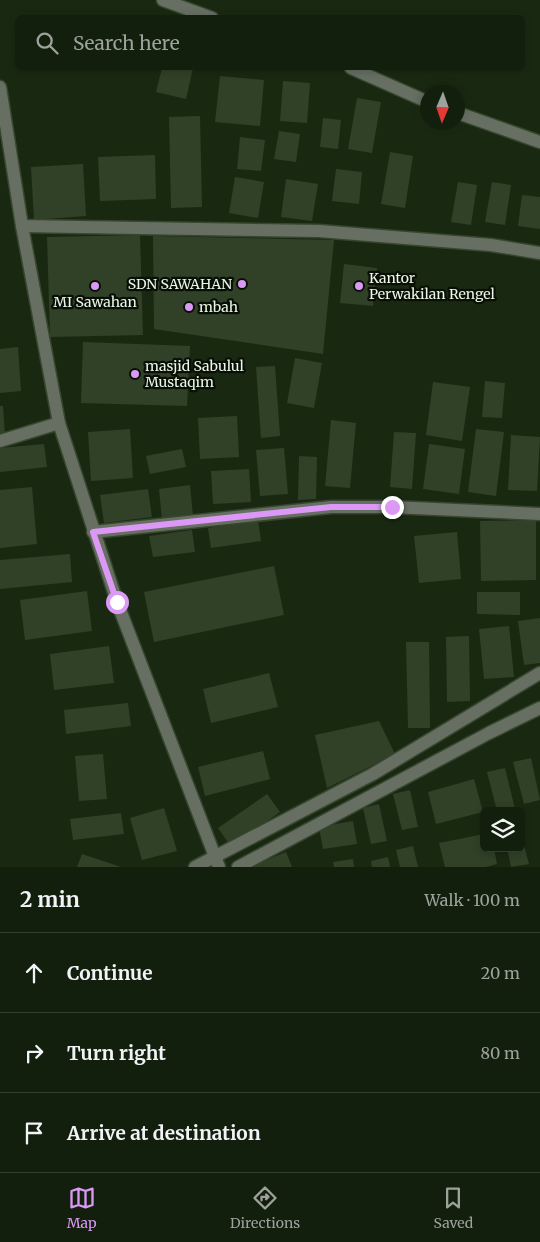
<!DOCTYPE html>
<html lang="en">
<head>
<meta charset="utf-8">
<style>
  :root { --surface:#131f0d; --page:#1c2716; --text:#f1f3f6; --muted:#9da29d; --line:#323d2e; --accent:#db99f5 }
  body { margin:0; font-family:Merriweather,serif; background:var(--page); color:var(--text) }
  .controls { position:absolute; right:15px; bottom:15px; display:grid; overflow:hidden; border-radius:8px; box-shadow:0 2px 8px #0003 }
  .controls button { width:45px; height:45px; display:grid; place-items:center; padding:0; border:0; border-bottom:1px solid var(--line); background:var(--surface); color:var(--text); font:25px sans-serif }
  .compass { position:absolute; left:420px; top:85px; width:45px; height:45px; border-radius:50%; background:var(--surface); box-shadow:0 2px 8px #0003; rotate:182deg }
  .stop { position:absolute; width:15px; height:15px; margin:-11px; border:4px solid #db99f5; border-radius:50%; background:#fff }
  .stop.end { background:#db99f5; border-color:#fff; box-shadow:0 1px 5px #0008 }
  .list { margin:0; padding:0; list-style:none }
  h2 { display:flex; justify-content:space-between; align-items:center; height:65px; margin:0; padding:0 20px; font-size:21px }
  h2 small { font-size:16px; font-weight:400; color:var(--muted) }
  .list li { display:grid; grid-template-columns:32px 1fr auto; gap:15px; align-items:center; box-sizing:border-box; height:80px; padding:0 20px; border-top:1px solid var(--line) }
  .list b { display:block; font-size:19px; white-space:nowrap }
  .list em { font-size:16px; font-style:normal; color:var(--muted) }
  .icon { flex:none; width:28px; height:28px; fill:none; stroke:currentColor; stroke-width:2; stroke-linecap:round; stroke-linejoin:round }
  .map { position:relative; flex:none; width:540px; height:867px; overflow:hidden }
  .search { position:absolute; background:var(--surface); box-shadow:0 2px 8px #0003; left:15px; right:15px; top:15px; height:55px; display:flex; align-items:center; gap:12px; box-sizing:border-box; padding:0 18px; border-radius:8px; color:var(--muted); font-size:19px }
  .sheet { height:305px; background:var(--surface) }
  nav { display:flex; justify-content:space-around; align-items:center; box-sizing:border-box; height:70px; border-top:1px solid var(--line); background:var(--surface); font-size:14px; color:var(--muted) }
  nav a { display:grid; justify-items:center; gap:2px }
  nav .on { color:var(--accent) }
  .map>svg:first-child { display:block }
  .building { fill:#304128 }
  .lines { fill:none; stroke-linecap:round; stroke-linejoin:round }
  .minor-casing { stroke:#37462f; stroke-width:15 }
  .tertiary-casing { stroke:#37462f; stroke-width:15 }
  .minor { stroke:#676f63; stroke-width:12 }
  .tertiary { stroke:#676f63; stroke-width:12 }
  .route { stroke:#db99f5; stroke-width:6 }
  .poi-dot { fill:#db99f5; stroke:#080f06; stroke-width:2 }
  .labels { text-anchor:middle; stroke-width:4.5; stroke-linejoin:round; paint-order:stroke }
  .poi-label { font-size:14px; fill:#ecf7e7; stroke:#080f06; text-anchor:start }
</style>
</head>
<body>
<div class="map">
<svg width="540" height="867" viewBox="0 0 540 867">
  <rect width="100%" height="100%" fill="#192911"/>
  <g class="building">
    <path d="M 162,68 L 193,68 L 186,99 L 156,92 Z"/>
    <path d="M 220,76 L 264,80 L 260,126 L 215,122 Z"/>
    <path d="M 283,81 L 310,83 L 307,123 L 280,121 Z"/>
    <path d="M 357,98 L 381,102 L 372,153 L 348,149 Z"/>
    <path d="M 200,116 L 202,207 L 171,208 L 169,117 Z"/>
    <path d="M 323,118 L 341,120 L 338,149 L 320,147 Z"/>
    <path d="M 279,131 L 300,134 L 296,162 L 274,159 Z"/>
    <path d="M 240,137 L 265,140 L 261,171 L 237,169 Z"/>
    <path d="M 390,152 L 413,156 L 405,208 L 381,204 Z"/>
    <path d="M 155,155 L 156,199 L 100,201 L 98,157 Z"/>
    <path d="M 83,164 L 86,216 L 34,220 L 31,167 Z"/>
    <path d="M 336,169 L 362,172 L 359,204 L 332,201 Z"/>
    <path d="M 235,177 L 264,182 L 258,218 L 229,213 Z"/>
    <path d="M 286,179 L 318,184 L 312,221 L 281,217 Z"/>
    <path d="M 458,182 L 477,185 L 471,225 L 451,222 Z"/>
    <path d="M 492,182 L 511,185 L 505,225 L 485,222 Z"/>
    <path d="M 522,195 L 540,197 L 540,229 L 518,226 Z"/>
    <path d="M 140,235 L 143,335 L 50,337 L 47,237 Z"/>
    <path d="M 153,236 L 334,240 L 323,354 L 154,329 Z"/>
    <path d="M 344,264 L 377,268 L 373,306 L 340,303 Z"/>
    <path d="M 83,342 L 190,346 L 187,406 L 81,403 Z"/>
    <path d="M 18,347 L 21,391 L 0,393 L 0,349 Z"/>
    <path d="M 295,358 L 322,363 L 314,408 L 287,403 Z"/>
    <path d="M 275,366 L 280,436 L 261,438 L 256,367 Z"/>
    <path d="M 485,381 L 505,383 L 502,418 L 482,417 Z"/>
    <path d="M 433,382 L 470,387 L 462,441 L 426,435 Z"/>
    <path d="M 0,406 L 3,406 L 5,435 L 0,435 Z"/>
    <path d="M 237,416 L 239,457 L 200,459 L 198,418 Z"/>
    <path d="M 331,420 L 356,423 L 350,488 L 325,486 Z"/>
    <path d="M 130,429 L 133,478 L 91,481 L 88,432 Z"/>
    <path d="M 476,429 L 504,432 L 496,496 L 468,492 Z"/>
    <path d="M 394,432 L 416,433 L 412,489 L 390,487 Z"/>
    <path d="M 511,435 L 540,437 L 537,491 L 508,490 Z"/>
    <path d="M 44,444 L 47,467 L 0,472 L 0,448 Z"/>
    <path d="M 429,444 L 465,449 L 459,494 L 423,489 Z"/>
    <path d="M 284,448 L 288,494 L 260,496 L 256,450 Z"/>
    <path d="M 182,449 L 186,467 L 150,474 L 146,456 Z"/>
    <path d="M 299,456 L 317,457 L 316,499 L 298,500 Z"/>
    <path d="M 249,469 L 251,502 L 213,504 L 211,471 Z"/>
    <path d="M 190,485 L 193,516 L 162,520 L 159,489 Z"/>
    <path d="M 32,487 L 37,544 L 0,548 L 0,490 Z"/>
    <path d="M 148,489 L 152,517 L 104,523 L 100,495 Z"/>
    <path d="M 258,520 L 261,541 L 211,548 L 208,528 Z"/>
    <path d="M 536,520 L 536,580 L 481,581 L 480,521 Z"/>
    <path d="M 192,530 L 195,552 L 153,557 L 149,536 Z"/>
    <path d="M 457,532 L 461,579 L 419,583 L 414,536 Z"/>
    <path d="M 70,554 L 72,582 L 0,589 L 0,560 Z"/>
    <path d="M 274,566 L 284,615 L 154,642 L 144,592 Z"/>
    <path d="M 87,591 L 92,631 L 25,640 L 20,600 Z"/>
    <path d="M 477,592 L 520,592 L 520,615 L 477,614 Z"/>
    <path d="M 540,618 L 540,663 L 524,665 L 518,621 Z"/>
    <path d="M 509,626 L 514,677 L 484,679 L 479,629 Z"/>
    <path d="M 469,636 L 470,701 L 447,702 L 446,637 Z"/>
    <path d="M 406,642 L 429,642 L 430,728 L 408,728 Z"/>
    <path d="M 109,646 L 114,683 L 54,690 L 50,654 Z"/>
    <path d="M 269,673 L 278,707 L 211,723 L 203,689 Z"/>
    <path d="M 128,703 L 131,726 L 66,734 L 64,710 Z"/>
    <path d="M 379,721 L 395,754 L 327,788 L 315,735 Z"/>
    <path d="M 263,751 L 270,779 L 205,796 L 198,767 Z"/>
    <path d="M 103,754 L 107,799 L 79,801 L 75,756 Z"/>
    <path d="M 531,758 L 540,800 L 524,804 L 513,762 Z"/>
    <path d="M 505,768 L 515,809 L 497,811 L 487,772 Z"/>
    <path d="M 474,779 L 483,812 L 436,824 L 428,792 Z"/>
    <path d="M 410,790 L 418,827 L 402,830 L 393,794 Z"/>
    <path d="M 267,794 L 280,812 L 231,847 L 218,828 Z"/>
    <path d="M 379,804 L 387,841 L 371,844 L 363,808 Z"/>
    <path d="M 164,808 L 177,851 L 142,860 L 130,818 Z"/>
    <path d="M 121,813 L 124,834 L 73,840 L 70,819 Z"/>
    <path d="M 353,821 L 357,844 L 323,849 L 319,827 Z"/>
    <path d="M 484,834 L 484,848 L 494,848 L 497,864 L 486,867 L 445,867 L 439,843 Z"/>
    <path d="M 521,834 L 529,864 L 511,867 L 507,848 L 521,848 Z"/>
    <path d="M 413,846 L 418,867 L 400,867 L 396,850 Z"/>
    <path d="M 286,852 L 292,867 L 249,867 Z"/>
    <path d="M 82,854 L 121,867 L 77,867 Z"/>
    <path d="M 388,857 L 390,867 L 372,867 L 371,861 Z"/>
    <path d="M 353,859 L 354,867 L 334,867 L 333,862 Z"/>
  </g>
  <g class="lines">
    <g class="minor-casing">
      <g id="minor">
        <path d="M 163,0 L 212,18"/>
        <path d="M 351,68 L 428,102"/>
        <path d="M 458,113 L 540,142"/>
        <path d="M 22,226 L 319,231 L 491,245 L 540,253"/>
        <path d="M 0,441 L 59,423"/>
        <path d="M 93,532 L 331,507 L 392,507 L 540,514"/>
        <path d="M 195,867 L 373,774 L 540,673"/>
        <path d="M 238,867 L 489,733 L 540,708"/>
      </g>
    </g>
    <g class="tertiary-casing">
      <path id="tertiary" d="M 0,87 L 22,226 L 59,423 L 117,602 L 219,867"/>
    </g>
    <use href="#minor" class="minor"/>
    <use href="#tertiary" class="tertiary"/>
  </g>
  <g class="lines">
    <path class="route" d="M 117,602 L 93,532 L 331,507 L 392,507"/>
  </g>
  <g class="poi-dot">
    <circle cx="242" cy="284" r="5"/>
    <circle cx="95" cy="286" r="5"/>
    <circle cx="359" cy="286" r="5"/>
    <circle cx="189" cy="307" r="5"/>
    <circle cx="135" cy="374" r="5"/>
  </g>
  <g class="labels">
    <g class="poi-label">
      <text x="369" y="283">Kantor<tspan x="369" dy="16">Perwakilan Rengel</tspan></text>
      <text x="232" y="289" text-anchor="end">SDN SAWAHAN</text>
      <text x="95" y="307" text-anchor="middle">MI Sawahan</text>
      <text x="199" y="312">mbah</text>
      <text x="145" y="371">masjid Sabulul<tspan x="145" dy="16">Mustaqim</tspan></text>
    </g>
  </g>
</svg>
<div class="controls">
<button><svg class="icon" aria-label="layers" viewBox="0 0 24 24"><path d="M12 4l9 5-9 5-9-5zM3 14l9 5 9-5"/></svg></button>
</div>
<svg class="compass" viewBox="-18 -18 36 36"><path d="M0-13l5 13h-10z" fill="#e53935"/><path d="M0 13l5-13h-10z" fill="#9da29d"/></svg>
<div class="stop" style="left:117px;top:602px"></div>
<div class="stop end" style="left:392px;top:507px"></div>
<div class="search"><svg class="icon" aria-label="search" viewBox="0 0 24 24"><circle cx="10" cy="10" r="6"/><path d="M15 15l6 6"/></svg>Search here</div>
</div>
<section class="sheet">
<h2>2 min<small>Walk · 100 m</small></h2>
<ul class="list">
<li><svg class="icon" aria-label="ahead" viewBox="0 0 24 24"><path d="M12 20V5M6 11l6-6 6 6"/></svg><div><b>Continue</b></div><em>20 m</em></li>
<li><svg class="icon" aria-label="right" viewBox="0 0 24 24"><path d="M7 20v-9h11M14 6l5 5-5 5"/></svg><div><b>Turn right</b></div><em>80 m</em></li>
<li><svg class="icon" aria-label="arrive" viewBox="0 0 24 24"><path d="M6 21V4h12l-3 4 3 4H6"/></svg><div><b>Arrive at destination</b></div></li>
</ul>
</section>
<nav>
<a class="on"><svg class="icon" aria-label="map" viewBox="0 0 24 24"><path d="M3 6l6-2 6 2 6-2v14l-6 2-6-2-6 2zM9 4v14M15 6v14"/></svg>Map</a>
<a><svg class="icon" aria-label="directions" viewBox="0 0 24 24"><path d="M12 3l9 9-9 9-9-9zM9 14v-3h6M13 9l2 2-2 2"/></svg>Directions</a>
<a><svg class="icon" aria-label="saved" viewBox="0 0 24 24"><path d="M7 4h10v16l-5-4-5 4z"/></svg>Saved</a>
</nav>
</body>
</html>
